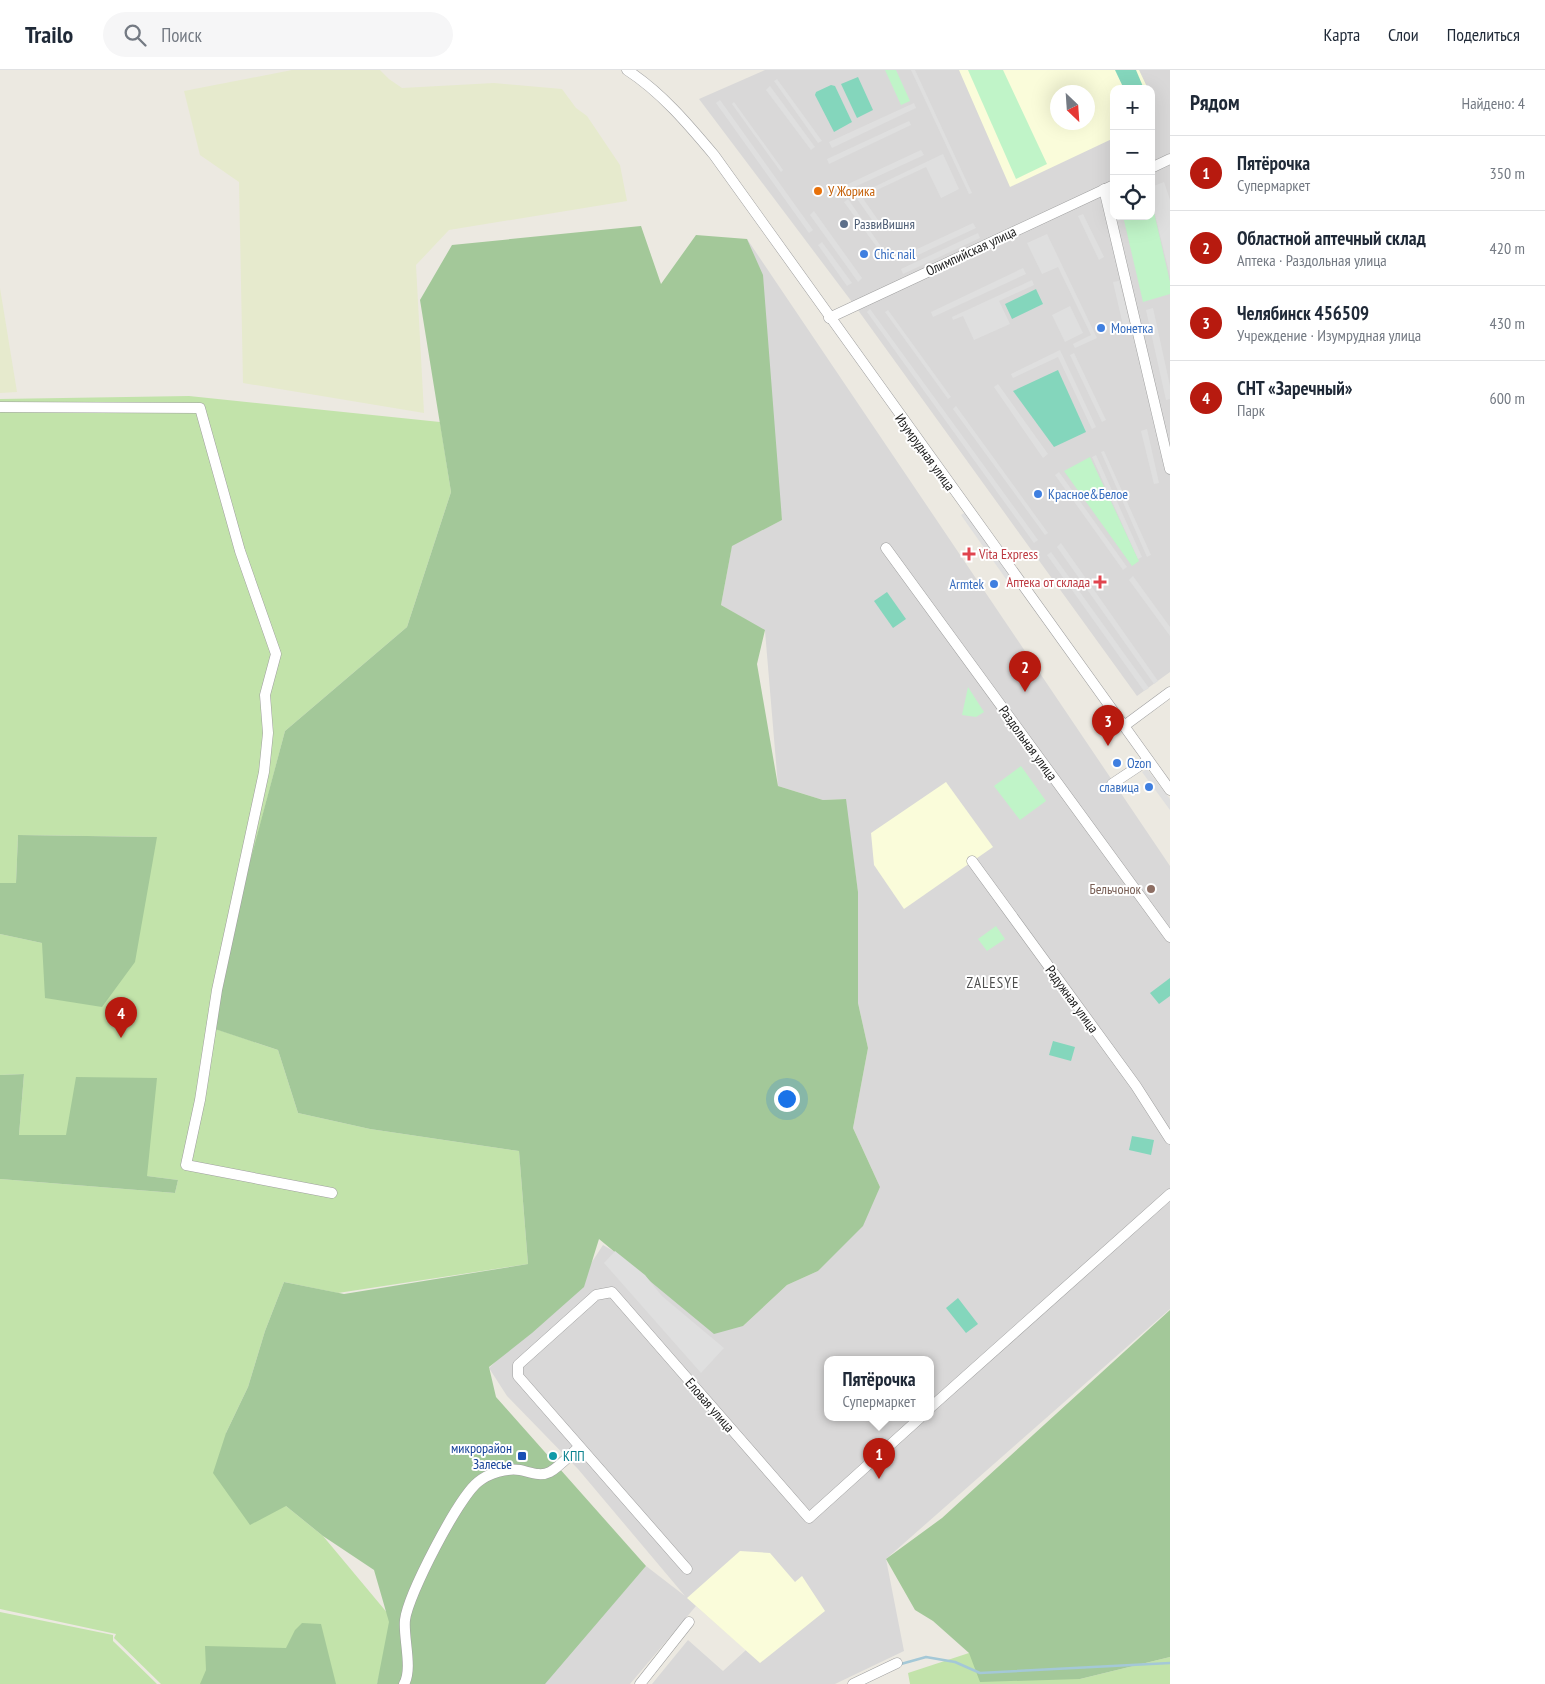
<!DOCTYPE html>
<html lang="ru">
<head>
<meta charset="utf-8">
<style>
  :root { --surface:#fff; --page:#f6f6f7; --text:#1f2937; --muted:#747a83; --line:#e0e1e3; --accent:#b71a0f }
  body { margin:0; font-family:"PT Sans Narrow",sans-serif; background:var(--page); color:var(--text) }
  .controls { position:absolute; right:15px; top:15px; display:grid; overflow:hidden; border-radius:10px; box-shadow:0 5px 20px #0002 }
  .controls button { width:45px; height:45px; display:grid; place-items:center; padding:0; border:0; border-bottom:1px solid var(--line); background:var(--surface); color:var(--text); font:25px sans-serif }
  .compass { position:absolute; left:1050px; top:15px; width:45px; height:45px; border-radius:50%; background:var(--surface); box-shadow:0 5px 20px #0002; rotate:155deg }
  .you { position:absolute; left:786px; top:1028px; width:18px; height:18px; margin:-12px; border:4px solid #fff; border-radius:50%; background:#1a73e8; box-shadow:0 0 0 8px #1a73e833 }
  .badge { display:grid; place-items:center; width:32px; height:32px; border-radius:50%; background:var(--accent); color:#fff; font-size:16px; font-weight:700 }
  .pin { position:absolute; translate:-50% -41px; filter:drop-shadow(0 1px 2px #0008) }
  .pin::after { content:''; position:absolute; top:26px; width:18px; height:15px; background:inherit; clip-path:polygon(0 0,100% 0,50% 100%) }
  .popup { position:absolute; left:824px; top:1286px; width:110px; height:65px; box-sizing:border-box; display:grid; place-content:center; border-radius:10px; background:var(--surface); filter:drop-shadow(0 1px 4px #0005); font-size:16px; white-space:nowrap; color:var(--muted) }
  .popup b { font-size:19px; color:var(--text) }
  .popup::after { content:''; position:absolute; left:50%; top:100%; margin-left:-10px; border:10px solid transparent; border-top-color:var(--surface) }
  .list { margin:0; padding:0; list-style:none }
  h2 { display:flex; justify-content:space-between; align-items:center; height:65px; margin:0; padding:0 20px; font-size:21px }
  h2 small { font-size:16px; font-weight:400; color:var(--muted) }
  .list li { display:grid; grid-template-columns:32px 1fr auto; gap:15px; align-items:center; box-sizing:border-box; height:75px; padding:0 20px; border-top:1px solid var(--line) }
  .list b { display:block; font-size:19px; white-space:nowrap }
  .list p { margin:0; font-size:16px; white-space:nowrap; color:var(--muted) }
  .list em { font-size:16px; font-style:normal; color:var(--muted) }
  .icon { flex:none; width:28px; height:28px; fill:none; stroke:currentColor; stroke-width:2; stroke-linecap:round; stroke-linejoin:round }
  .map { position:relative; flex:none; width:1170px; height:1614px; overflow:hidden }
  header { display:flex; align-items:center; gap:30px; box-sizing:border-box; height:70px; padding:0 25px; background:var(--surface); border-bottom:1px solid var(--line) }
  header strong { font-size:24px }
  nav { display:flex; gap:28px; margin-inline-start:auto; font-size:18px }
  .search { width:350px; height:45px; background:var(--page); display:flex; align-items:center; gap:12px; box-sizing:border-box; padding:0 18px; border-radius:28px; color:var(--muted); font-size:19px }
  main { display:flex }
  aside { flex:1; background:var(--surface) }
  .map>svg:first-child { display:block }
  .residential { fill:#d9d8d8; fill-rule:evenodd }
  .education { fill:#fafcda; fill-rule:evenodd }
  .farmland { fill:#e6eacd }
  .grass { fill:#c2e3aa }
  .forest { fill:#a3c899 }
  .park { fill:#c0f4c8 }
  .pitch { fill:#84d6bc }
  .parking { fill:#dfdfdf }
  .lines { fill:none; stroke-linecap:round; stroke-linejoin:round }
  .stream { stroke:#a4c8d7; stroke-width:2.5 }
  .minor-casing { stroke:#9f9f9f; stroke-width:11 }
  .minor { stroke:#fff; stroke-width:10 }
  .food-dot { fill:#e8710a; stroke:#fff; stroke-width:2 }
  .service-dot { fill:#5c6f8a; stroke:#fff; stroke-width:2 }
  .shop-dot { fill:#3f7fe0; stroke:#fff; stroke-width:2 }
  .health-dot { fill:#e0444e; stroke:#fff; stroke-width:2 }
  .education-dot { fill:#8d6e63; stroke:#fff; stroke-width:2 }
  .transit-dot { fill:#1a4fb4; stroke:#fff; stroke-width:2 }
  .culture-dot { fill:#0f9aa8; stroke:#fff; stroke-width:2 }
  .labels { text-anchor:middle; stroke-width:4; stroke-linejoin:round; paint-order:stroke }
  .food-label { font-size:14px; fill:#c56008; stroke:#fff; text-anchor:start }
  .service-label { font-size:14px; fill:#4e5e75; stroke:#fff; text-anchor:start }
  .street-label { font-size:14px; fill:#1b1b1b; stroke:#fff }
  .shop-label { font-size:14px; fill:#366cbe; stroke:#fff; text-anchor:start }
  .health-label { font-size:14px; fill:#be3a42; stroke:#fff; text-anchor:start }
  .education-label { font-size:14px; fill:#785e54; stroke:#fff; text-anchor:end }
  .transit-label { font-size:14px; fill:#164399; stroke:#fff; text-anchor:end }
  .culture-label { font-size:14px; fill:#0d838f; stroke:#fff; text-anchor:start }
  .neighbourhood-label { font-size:15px; letter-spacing:1px; fill:#4e4e4e; stroke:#fff }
</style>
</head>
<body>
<header>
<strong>Trailo</strong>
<div class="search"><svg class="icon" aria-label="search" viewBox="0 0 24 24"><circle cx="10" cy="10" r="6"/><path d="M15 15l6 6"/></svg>Поиск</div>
<nav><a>Карта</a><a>Слои</a><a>Поделиться</a></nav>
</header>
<main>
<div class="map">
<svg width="1170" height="1614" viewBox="0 0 1170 1614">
  <rect width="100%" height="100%" fill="#ece9e1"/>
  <g class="residential">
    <path d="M 765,0 L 1170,0 L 1170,602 L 1137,626 L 855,236 L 699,29 ZM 1114,19 L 1151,19 L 1151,146 L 1114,146 ZM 1058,22 L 1088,22 L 1088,52 L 1058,52 Z"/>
    <path d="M 747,169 L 1170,796 L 1170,1239 L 886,1489 L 904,1581 L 835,1614 L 652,1614 L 688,1570 L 723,1601 L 746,1580 L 696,1536 L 630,1614 L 543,1614 L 646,1496 L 685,1526 L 578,1399 L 507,1326 L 489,1298 L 577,1215 L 603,1175 L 743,1256 L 787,1215 L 818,1201 L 880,1117 L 853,1058 L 868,978 L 858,933 L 858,822 L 845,729 L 823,730 L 778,716 L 765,561 L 721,535 L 732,475 L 782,450 ZM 828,1290 L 930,1290 L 930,1348 L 828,1348 Z"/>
  </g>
  <g class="education">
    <path d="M 959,0 L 1139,0 L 1148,19 L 1114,19 L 1114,68 L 1010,117 ZM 1058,22 L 1088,22 L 1088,52 L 1058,52 Z"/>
    <path d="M 946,712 L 993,777 L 904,839 L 874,795 L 871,763 Z"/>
    <path d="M 740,1481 L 770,1483 L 795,1512 L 802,1506 L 825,1541 L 760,1593 L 687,1528 Z"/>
  </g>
  <g class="farmland">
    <path d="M 292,0 L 380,0 L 389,9 L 402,18 L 494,13 L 562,19 L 576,38 L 587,46 L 620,95 L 627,131 L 449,160 L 416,195 L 424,343 L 243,313 L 239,112 L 200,85 L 184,21 Z"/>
    <path d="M 0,218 L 17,322 L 0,323 Z"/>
  </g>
  <g class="grass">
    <path d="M 189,326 L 440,352 L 451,422 L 407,557 L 285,661 L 207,956 L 278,980 L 298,1043 L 370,1059 L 519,1081 L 528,1194 L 338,1223 L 284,1212 L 265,1261 L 248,1317 L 226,1363 L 286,1436 L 323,1466 L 394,1551 L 377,1614 L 161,1614 L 114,1568 L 116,1564 L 0,1539 L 0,1109 L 175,1123 L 178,1110 L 147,1106 L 66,1065 L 19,1065 L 24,1004 L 0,1005 L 0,864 L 42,873 L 157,767 L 18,765 L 16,814 L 0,813 L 0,329 Z"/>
    <path d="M 0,1542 L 113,1565 L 113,1571 L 157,1614 L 0,1614 Z"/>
    <path d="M 969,1583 L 1080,1609 L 1170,1587 L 1170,1614 L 910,1614 L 908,1603 Z"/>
  </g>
  <g class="forest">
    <path d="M 641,156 L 661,214 L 696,165 L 747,169 L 763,205 L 782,450 L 732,476 L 721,535 L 765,560 L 757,594 L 778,716 L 823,730 L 846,729 L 858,822 L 858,933 L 868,978 L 853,1058 L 880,1117 L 863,1156 L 818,1201 L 787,1215 L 743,1256 L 714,1264 L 599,1169 L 584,1217 L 532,1263 L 489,1297 L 496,1327 L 646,1496 L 545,1614 L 377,1614 L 389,1552 L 374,1500 L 323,1466 L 286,1436 L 250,1455 L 213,1403 L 226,1363 L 248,1317 L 265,1261 L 284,1212 L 344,1224 L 528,1194 L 519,1081 L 370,1059 L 298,1043 L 278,980 L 206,956 L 285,661 L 407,557 L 451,422 L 420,230 L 452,175 Z"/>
    <path d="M 18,765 L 157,767 L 135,892 L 102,937 L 45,928 L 42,873 L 0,864 L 0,813 L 16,813 Z"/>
    <path d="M 24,1004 L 19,1065 L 66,1065 L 76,1007 L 157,1008 L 147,1106 L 178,1110 L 175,1123 L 0,1109 L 0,1005 Z"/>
    <path d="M 1170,1240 L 1170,1587 L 1080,1609 L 980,1612 L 969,1583 L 933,1551 L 915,1540 L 886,1489 L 942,1448 Z"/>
    <path d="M 302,1553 L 321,1554 L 336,1614 L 200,1614 L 206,1600 L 205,1576 L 286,1578 L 295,1560 Z"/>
  </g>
  <g class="park">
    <path d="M 885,0 L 896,0 L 910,31 L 901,35 Z"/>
    <path d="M 968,0 L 1003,0 L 1047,94 L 1016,109 Z"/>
    <path d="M 1151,129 L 1170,212 L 1170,224 L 1143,232 L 1123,146 L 1151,146 Z"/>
    <path d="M 1090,387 L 1139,491 L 1132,496 L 1064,401 Z"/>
    <path d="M 968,617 L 984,642 L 976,647 L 962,645 Z"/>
    <path d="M 1021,696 L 1046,731 L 1020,750 L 994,716 Z"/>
    <path d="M 996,856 L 1005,869 L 987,881 L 978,869 Z"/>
  </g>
  <g class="pitch">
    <path d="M 1115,0 L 1136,0 L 1144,19 L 1124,19 Z"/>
    <path d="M 858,7 L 873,40 L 857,48 L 841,14 Z"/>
    <path d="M 831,15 L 835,16 L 852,52 L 834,62 L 815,25 L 816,22 Z"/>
    <path d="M 1036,219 L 1043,234 L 1012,249 L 1005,234 Z"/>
    <path d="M 1058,300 L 1086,362 L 1054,377 L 1013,321 Z"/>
    <path d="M 887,522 L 906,549 L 893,558 L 874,531 Z"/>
    <path d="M 1170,908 L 1170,926 L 1159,934 L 1150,923 Z"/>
    <path d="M 1053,971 L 1075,977 L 1071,991 L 1049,985 Z"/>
    <path d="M 1132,1066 L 1154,1070 L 1151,1085 L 1129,1080 Z"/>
    <path d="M 958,1228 L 978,1254 L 966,1263 L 946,1238 Z"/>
  </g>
  <g class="parking">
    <path d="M 911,0 L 915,0 L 972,123 L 969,124 Z"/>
    <path d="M 777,9 L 822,71 L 818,73 L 774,11 Z"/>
    <path d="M 770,16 L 815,77 L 811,80 L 766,20 Z"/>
    <path d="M 720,30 L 813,160 L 809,163 L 716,33 Z"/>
    <path d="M 734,32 L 783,100 L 781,102 L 732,34 Z"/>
    <path d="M 914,33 L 916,38 L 832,78 L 829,72 Z"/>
    <path d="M 909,51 L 911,55 L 829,94 L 827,89 Z"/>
    <path d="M 921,80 L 924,85 L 848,120 L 846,115 Z"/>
    <path d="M 943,84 L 959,119 L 941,128 L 926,97 L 862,127 L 883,157 L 879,160 L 855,126 Z"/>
    <path d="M 1164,112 L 1170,130 L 1170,206 L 1151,128 L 1151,117 Z"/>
    <path d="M 848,129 L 887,185 L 884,187 L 844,132 Z"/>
    <path d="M 814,141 L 862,208 L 858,212 L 810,145 Z"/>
    <path d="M 1083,144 L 1104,187 L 1099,190 L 1078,146 Z"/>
    <path d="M 973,153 L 976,158 L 903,192 L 900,187 Z"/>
    <path d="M 978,163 L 980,168 L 903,204 L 901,199 Z"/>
    <path d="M 1047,164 L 1097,268 L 1075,278 L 1073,274 L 1091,265 L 1058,197 L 1042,204 L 1027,173 Z"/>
    <path d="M 822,172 L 852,213 L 847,216 L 818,175 Z"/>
    <path d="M 1023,198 L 1026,204 L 933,247 L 931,242 Z"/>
    <path d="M 1032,210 L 1034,215 L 999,231 L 1010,254 L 974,270 L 963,246 L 953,250 L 952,247 Z"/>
    <path d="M 1119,211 L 1130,254 L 1123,255 L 1113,212 Z"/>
    <path d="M 1070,236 L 1083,263 L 1065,272 L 1052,245 Z"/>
    <path d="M 1153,238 L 1170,316 L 1170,329 L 1166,330 L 1146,240 Z"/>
    <path d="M 870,239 L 1038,470 L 1034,473 L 867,242 Z"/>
    <path d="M 888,240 L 951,327 L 948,329 L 885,242 Z"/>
    <path d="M 1060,280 L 1096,357 L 1092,359 L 1058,287 L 1013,308 L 1011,304 Z"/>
    <path d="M 1074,283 L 1106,350 L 1102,352 L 1070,285 Z"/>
    <path d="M 998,314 L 1048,384 L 1043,388 L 994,317 Z"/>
    <path d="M 956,336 L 1048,463 L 1045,465 L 953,339 Z"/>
    <path d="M 1147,359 L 1159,413 L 1154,414 L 1141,361 Z"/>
    <path d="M 1104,381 L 1151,485 L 1147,487 L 1101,382 Z"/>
    <path d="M 1096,385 L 1142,487 L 1138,489 L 1092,387 Z"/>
    <path d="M 1059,402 L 1127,497 L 1123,500 L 1055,405 Z"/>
    <path d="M 966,442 L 1011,506 L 1006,509 L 961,445 Z"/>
    <path d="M 1061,473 L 1158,611 L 1154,614 L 1057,477 Z"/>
    <path d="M 1051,482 L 1149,618 L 1144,621 L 1047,485 Z"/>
    <path d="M 1133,506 L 1170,557 L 1170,566 L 1129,510 Z"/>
    <path d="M 1147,699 L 1170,729 L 1170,740 L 1142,702 Z"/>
    <path d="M 615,1181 L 645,1205 L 662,1226 L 724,1278 L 701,1303 L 604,1193 Z"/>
  </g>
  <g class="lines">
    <path class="stream" d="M 901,1594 L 926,1587 L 955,1592 L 980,1603 L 1170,1593"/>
    <g class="minor-casing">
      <g id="minor">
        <path d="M 627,0 C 661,22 688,54 714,85 L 1170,720"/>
        <path d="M 1151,98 L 1170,89"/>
        <path d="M 1104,119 L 1170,399"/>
        <path d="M 829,248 L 1114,115"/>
        <path d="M 0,337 L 200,338 L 240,481 L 276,584 L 265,625 L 268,663 L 264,702 L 217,920 L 200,1030 L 186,1095 L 332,1123"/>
        <path d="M 886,478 L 1170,867"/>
        <path d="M 1124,656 L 1170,622"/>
        <path d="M 1112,714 L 1148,690"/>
        <path d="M 972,791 L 1136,1016 L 1170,1069"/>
        <path d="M 930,1338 L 1170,1124"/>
        <path d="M 687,1499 L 518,1306 L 518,1295 L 596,1225 L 612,1222 L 809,1448 L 920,1348"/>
        <path d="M 404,1614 C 413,1599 403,1567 405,1550 C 408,1525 458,1428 478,1412 C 489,1403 506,1398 520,1400 C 530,1402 540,1407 550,1402 C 560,1396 570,1385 579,1377"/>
        <path d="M 640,1614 L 689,1552"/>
        <path d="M 853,1614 L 897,1593"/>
      </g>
    </g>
    <use href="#minor" class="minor"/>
  </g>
  <circle class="food-dot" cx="818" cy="121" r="5"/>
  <circle class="service-dot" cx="844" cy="154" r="5"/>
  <g class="shop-dot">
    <circle cx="864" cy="184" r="5"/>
    <circle cx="1101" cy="258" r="5"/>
    <circle cx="1038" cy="424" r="5"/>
    <circle cx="994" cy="514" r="5"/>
    <circle cx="1117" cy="693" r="5"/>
    <circle cx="1149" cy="717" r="5"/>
  </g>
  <g class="health-dot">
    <path d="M966.5 476.5h5v5h5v5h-5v5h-5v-5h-5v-5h5z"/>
    <path d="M1097.5 504.5h5v5h5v5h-5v5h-5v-5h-5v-5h5z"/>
  </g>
  <circle class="education-dot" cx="1151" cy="819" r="5"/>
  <rect class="transit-dot" x="517" y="1381" width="10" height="10" rx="2.5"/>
  <circle class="culture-dot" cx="553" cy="1386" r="5"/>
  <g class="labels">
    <g class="food-label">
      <text x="828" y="126">У Жорика</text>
    </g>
    <g class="service-label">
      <text x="854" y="159">РазвиВишня</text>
    </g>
    <g class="street-label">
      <text transform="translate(971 181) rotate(-25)" y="5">Олимпийская улица</text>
      <text transform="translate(925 382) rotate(54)" y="5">Изумрудная улица</text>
      <text transform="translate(1028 673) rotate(54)" y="5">Раздольная улица</text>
      <text transform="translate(1072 929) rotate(54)" y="5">Радужная улица</text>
      <text transform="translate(710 1335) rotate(49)" y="5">Еловая улица</text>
    </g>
    <g class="shop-label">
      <text x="874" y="189">Chic nail</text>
      <text x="1111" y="263">Монетка</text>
      <text x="1048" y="429">Красное&amp;Белое</text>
      <text x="984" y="519" text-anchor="end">Armtek</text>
      <text x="1127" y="698">Ozon</text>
      <text x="1139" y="722" text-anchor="end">славица</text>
    </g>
    <g class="health-label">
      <text x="979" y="489">Vita Express</text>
      <text x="1090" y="517" text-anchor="end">Аптека от склада</text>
    </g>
    <g class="education-label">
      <text x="1141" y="824">Бельчонок</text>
    </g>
    <g class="transit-label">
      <text x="512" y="1383">микрорайон<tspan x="512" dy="16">Залесье</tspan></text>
    </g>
    <g class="culture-label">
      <text x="563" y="1391">КПП</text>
    </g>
    <g class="neighbourhood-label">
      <text x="993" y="918">ZALESYE</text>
    </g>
  </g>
</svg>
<div class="controls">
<button>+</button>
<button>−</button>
<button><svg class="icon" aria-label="locate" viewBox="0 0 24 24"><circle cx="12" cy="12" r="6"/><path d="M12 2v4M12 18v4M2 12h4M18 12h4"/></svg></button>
</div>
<svg class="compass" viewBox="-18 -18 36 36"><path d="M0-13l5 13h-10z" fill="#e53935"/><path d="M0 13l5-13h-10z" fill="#747a83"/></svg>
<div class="you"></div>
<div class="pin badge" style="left:879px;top:1409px">1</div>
<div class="popup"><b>Пятёрочка</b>Супермаркет</div>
<div class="pin badge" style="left:1025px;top:622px">2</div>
<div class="pin badge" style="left:1108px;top:676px">3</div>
<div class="pin badge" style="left:121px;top:968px">4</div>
</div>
<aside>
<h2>Рядом<small>Найдено: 4</small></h2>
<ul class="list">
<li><span class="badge">1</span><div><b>Пятёрочка</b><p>Супермаркет</p></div><em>350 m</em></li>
<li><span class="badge">2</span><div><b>Областной аптечный склад</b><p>Аптека · Раздольная улица</p></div><em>420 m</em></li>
<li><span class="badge">3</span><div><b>Челябинск 456509</b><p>Учреждение · Изумрудная улица</p></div><em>430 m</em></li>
<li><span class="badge">4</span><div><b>СНТ «Заречный»</b><p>Парк</p></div><em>600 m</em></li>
</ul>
</aside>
</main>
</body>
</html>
